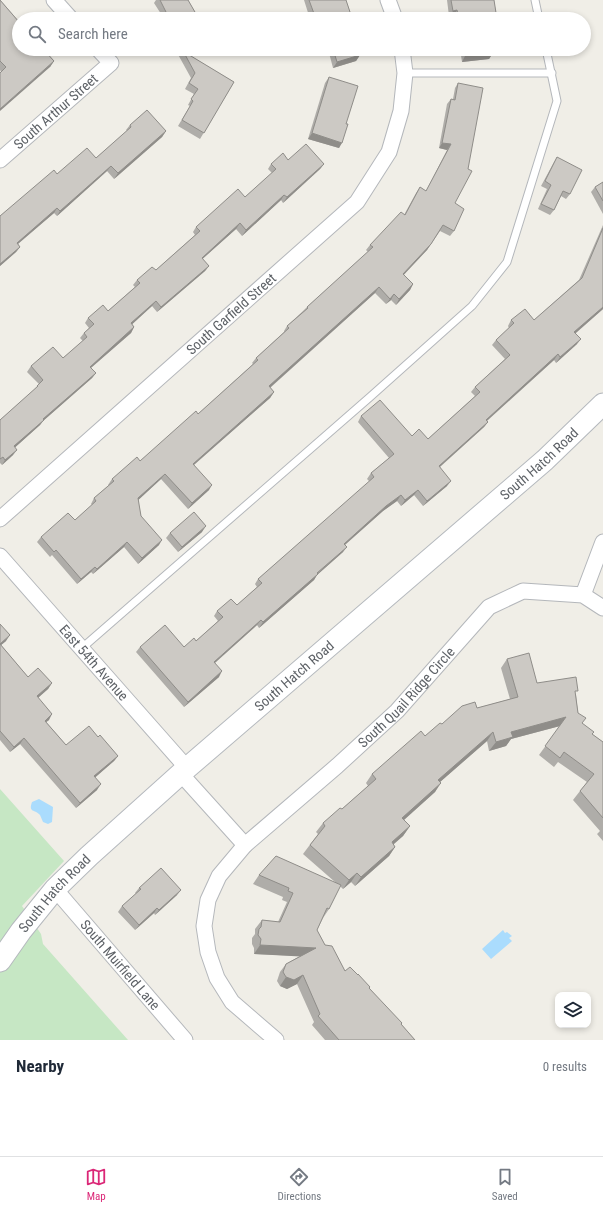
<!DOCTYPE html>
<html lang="en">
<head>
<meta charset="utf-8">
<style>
  :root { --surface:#fff; --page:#f6f6f7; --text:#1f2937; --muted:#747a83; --line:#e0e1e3; --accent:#db2777 }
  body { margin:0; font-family:"Roboto Condensed",sans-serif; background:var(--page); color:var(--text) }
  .controls { position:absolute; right:12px; bottom:12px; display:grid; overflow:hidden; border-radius:8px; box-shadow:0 2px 6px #0003 }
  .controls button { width:36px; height:36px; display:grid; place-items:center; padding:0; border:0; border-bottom:1px solid var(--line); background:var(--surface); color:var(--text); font:20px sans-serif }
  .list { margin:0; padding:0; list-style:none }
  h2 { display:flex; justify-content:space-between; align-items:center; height:52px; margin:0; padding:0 16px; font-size:17px }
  h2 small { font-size:13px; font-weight:400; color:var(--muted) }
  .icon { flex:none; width:22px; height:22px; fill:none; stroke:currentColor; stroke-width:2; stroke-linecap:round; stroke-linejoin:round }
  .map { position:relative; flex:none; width:603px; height:1040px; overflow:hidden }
  .search { position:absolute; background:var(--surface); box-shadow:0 2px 6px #0003; left:12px; right:12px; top:12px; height:44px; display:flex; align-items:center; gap:10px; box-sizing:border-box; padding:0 14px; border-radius:22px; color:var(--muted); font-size:15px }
  .sheet { height:116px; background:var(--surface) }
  nav { display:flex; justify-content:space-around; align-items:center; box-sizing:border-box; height:56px; border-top:1px solid var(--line); background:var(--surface); font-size:11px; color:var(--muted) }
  nav a { display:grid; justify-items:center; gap:2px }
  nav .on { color:var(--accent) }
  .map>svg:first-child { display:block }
  .green { fill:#c6e7c4 }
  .water { fill:#aadcfd }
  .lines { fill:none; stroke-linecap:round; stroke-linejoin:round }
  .lane-casing { stroke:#b4b7bb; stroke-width:9 }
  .street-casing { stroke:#b4b7bb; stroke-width:17 }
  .secondary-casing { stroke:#b5b9be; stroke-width:23 }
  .lane { stroke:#fff; stroke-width:7 }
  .street { stroke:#fff; stroke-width:15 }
  .secondary { stroke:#fff; stroke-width:21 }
  .wall { fill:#afada9 }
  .shaded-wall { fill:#8f8d89 }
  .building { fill:#ccc9c4; stroke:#8f8d89 }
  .labels { text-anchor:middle; stroke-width:3; stroke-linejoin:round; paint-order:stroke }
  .street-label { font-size:14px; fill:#5e6267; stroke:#fff }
</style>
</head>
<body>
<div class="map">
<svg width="603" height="1040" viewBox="0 0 603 1040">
  <rect width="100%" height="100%" fill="#f0eee7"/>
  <path class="green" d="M 0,789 L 64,861 L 22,906 L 41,934 L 43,944 L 128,1040 L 0,1040 Z"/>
  <g class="water">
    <path d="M 39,799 L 53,807 L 52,822 L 48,824 L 43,822 C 42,820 41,817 40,815 C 35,809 28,813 32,802 Z"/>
    <path d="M 503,930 L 505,933 L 507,932 L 512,936 L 509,938 L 512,941 L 491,959 L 482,949 Z"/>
  </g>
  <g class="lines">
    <g class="lane-casing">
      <g id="lane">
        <path d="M 535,0 L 539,19"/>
        <path d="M 405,73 L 552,73"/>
        <path d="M 82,648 L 370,397 L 472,306 L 507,262 L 557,101 L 546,49"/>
      </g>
    </g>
    <g class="street-casing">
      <g id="street">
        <path d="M 54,0 L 71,19"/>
        <path d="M 388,0 L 395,19"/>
        <path id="s1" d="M 0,160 L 111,63 L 98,49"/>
        <path id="s2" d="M 0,519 L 357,202 L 389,152 L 401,111 L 405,73 L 402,49"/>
        <path id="s3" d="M 0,556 L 187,768"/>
        <path d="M 583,595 L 603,542"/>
        <path d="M 181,774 L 245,845 L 219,876 L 208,900 L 204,926 L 208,952 L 217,978 L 232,1002 L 276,1040"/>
        <path id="s4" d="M 245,845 L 337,766 L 397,711 L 489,607 L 523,591 L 583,595 L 603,608"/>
        <path id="s5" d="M 55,889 L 185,1040"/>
      </g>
    </g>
    <g class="secondary-casing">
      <g id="secondary">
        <path id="s6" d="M 0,961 L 21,931 L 55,889 L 89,856 L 187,768 L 545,460 L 603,404"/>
      </g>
    </g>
    <use href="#lane" class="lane"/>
    <use href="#street" class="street"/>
    <use href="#secondary" class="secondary"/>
  </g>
  <g class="wall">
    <path d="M 0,0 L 54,61 L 50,67 L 1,72 L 0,70 Z"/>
    <path d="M 156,0 L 188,0 L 199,19 L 161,19 L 163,17 L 154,3 Z"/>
    <path d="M 304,0 L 346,0 L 351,15 L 350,16 L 351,19 L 310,19 Z"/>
    <path d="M 447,0 L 494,0 L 497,19 L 454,19 L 454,16 L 449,16 Z"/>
    <path d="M 175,49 L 200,49 L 189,55 L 234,82 L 200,139 L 178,126 L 190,106 L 188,105 L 194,94 L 185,89 L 191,78 Z"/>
    <path d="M 328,49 L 358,49 L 360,55 L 356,61 L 333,68 Z"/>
    <path d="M 460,49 L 492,49 L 493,53 L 489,59 L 462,62 Z"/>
    <path d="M 329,77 L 346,124 L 339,148 L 308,139 L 325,83 Z"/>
    <path d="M 458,83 L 454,231 L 450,236 L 440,231 L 427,250 L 403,275 L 413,284 L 410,290 L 396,305 L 391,300 L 386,304 L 375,293 L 270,388 L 274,392 L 270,398 L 194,465 L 209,490 L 188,509 L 161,479 L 138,500 L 141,516 L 159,545 L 138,564 L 124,547 L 93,574 L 91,572 L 77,584 L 52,555 L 50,557 L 37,542 L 41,537 L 75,520 L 92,505 L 91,504 L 94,498 L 109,485 L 108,485 L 112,479 L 140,461 L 198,414 L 253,364 L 252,363 L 256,358 L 284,332 L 284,331 L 287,326 L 303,311 L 307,307 L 368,252 L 366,250 L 370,245 L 404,215 L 416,193 L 420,187 L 426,191 L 447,150 L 439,148 L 447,104 L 451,99 L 453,99 L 455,88 Z"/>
    <path d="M 130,125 L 166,131 L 162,137 L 114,179 L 107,171 L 57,216 L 54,213 L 18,244 L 20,247 L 16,252 L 0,266 L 0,216 L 57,174 L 96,158 L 127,131 L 126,130 Z"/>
    <path d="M 557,157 L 570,194 L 566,199 L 561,196 L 554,210 L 550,215 L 538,209 L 547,189 L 541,186 L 554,162 Z"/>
    <path d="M 288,160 L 324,164 L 320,169 L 283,203 L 281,200 L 242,236 L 236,229 L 202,259 L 209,266 L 205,271 L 157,312 L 152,306 L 132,324 L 134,327 L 131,333 L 91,368 L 96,373 L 92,378 L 43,421 L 40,425 L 15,447 L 13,455 L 2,465 L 0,463 L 0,420 L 34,390 L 39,384 L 27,372 L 31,366 L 63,358 L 83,341 L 80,338 L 84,333 L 89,328 L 85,323 L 88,318 L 108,311 L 135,287 L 133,285 L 137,280 L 156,270 L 195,235 L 193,232 L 196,227 L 245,197 L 272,173 L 268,169 L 271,164 Z"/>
    <path d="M 603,182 L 603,214 L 591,192 L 595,187 Z"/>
    <path d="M 603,225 L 603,309 L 576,333 L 577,344 L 556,363 L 554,360 L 487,421 L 488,422 L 484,427 L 440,467 L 447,486 L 423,506 L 414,495 L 401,506 L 397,501 L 383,511 L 345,545 L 343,552 L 317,575 L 314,580 L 259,628 L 257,625 L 215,663 L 219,677 L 184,707 L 136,652 L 140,647 L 184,647 L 196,641 L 218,621 L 214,616 L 217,611 L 237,605 L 257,587 L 255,584 L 258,579 L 370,482 L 367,479 L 371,473 L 389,458 L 358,422 L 361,416 L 412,436 L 428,439 L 475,396 L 471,392 L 475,387 L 505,359 L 492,345 L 496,340 L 509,328 L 508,326 L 511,320 L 534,320 L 579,280 Z"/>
    <path d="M 202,532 L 178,552 L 166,538 L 170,533 Z"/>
    <path d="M 0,624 L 6,641 L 1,645 L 28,677 L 52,683 L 48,689 L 38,698 L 49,720 L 46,722 L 66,745 L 98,737 L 118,756 L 114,761 L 95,777 L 97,790 L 76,808 L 20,744 L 10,752 L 0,740 Z"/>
    <path d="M 507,659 L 537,683 L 576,695 L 578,713 L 582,723 L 592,734 L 603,742 L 603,841 L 597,834 L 600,831 L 573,800 L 587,782 L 558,762 L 554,767 L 539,755 L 560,726 L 511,739 L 506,746 L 489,751 L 487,741 L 440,782 L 435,792 L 404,820 L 410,826 L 403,836 L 393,844 L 395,847 L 389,856 L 355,886 L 351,882 L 343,889 L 340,886 L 329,909 L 323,918 L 317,930 L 325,945 L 345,971 L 369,988 L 415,1040 L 325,1040 L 312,1025 L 314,1022 L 297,984 L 287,989 L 280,986 L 277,981 L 280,972 L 286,964 L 300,956 L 254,954 L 254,948 L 252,944 L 252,938 L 255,934 L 255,929 L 262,920 L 278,922 L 287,902 L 282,900 L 283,897 L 253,884 L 259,875 L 335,882 L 303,854 L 318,834 L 316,832 L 323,823 L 342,809 L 368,786 L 366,783 L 372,774 L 442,724 L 477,708 L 510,699 L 501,668 Z"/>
    <path d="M 139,888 L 177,895 L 155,915 L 154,913 L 135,930 L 118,912 L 122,906 L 136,894 L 135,893 Z"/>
  </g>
  <g class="shaded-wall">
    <path d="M 457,10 L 454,16 L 449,16 L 453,11 Z"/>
    <path d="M 194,49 L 200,49 L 186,57 L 186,53 Z"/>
    <path d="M 493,53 L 489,59 L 462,62 L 465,56 Z"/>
    <path d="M 360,55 L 356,61 L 333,68 L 337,62 Z"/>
    <path d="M 54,61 L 50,67 L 0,111 L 0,109 Z"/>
    <path d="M 166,131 L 162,137 L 114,179 L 118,173 Z"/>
    <path d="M 312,133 L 342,143 L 339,148 L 308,139 Z"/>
    <path d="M 442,143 L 451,144 L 447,150 L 439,148 Z"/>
    <path d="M 324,164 L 320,169 L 283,203 L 287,197 Z"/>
    <path d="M 111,166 L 107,171 L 57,216 L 60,211 Z"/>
    <path d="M 284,195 L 281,200 L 242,236 L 246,230 Z"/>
    <path d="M 57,208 L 54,213 L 13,248 L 17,243 Z"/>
    <path d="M 240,223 L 236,229 L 198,263 L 202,258 Z"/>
    <path d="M 431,244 L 427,250 L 399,280 L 403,274 Z"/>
    <path d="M 20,247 L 16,252 L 0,266 L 0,264 Z"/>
    <path d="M 209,266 L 205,271 L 157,312 L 161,307 Z"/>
    <path d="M 413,284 L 410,290 L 396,305 L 399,299 Z"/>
    <path d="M 379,287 L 375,293 L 265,392 L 269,386 Z"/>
    <path d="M 394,294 L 391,300 L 386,304 Z"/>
    <path d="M 156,301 L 152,306 L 127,329 L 131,323 Z"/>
    <path d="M 603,307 L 603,309 L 571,337 L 574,332 Z"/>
    <path d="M 134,327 L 131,333 L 86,372 L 90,367 Z"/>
    <path d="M 581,339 L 577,344 L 556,363 L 560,357 Z"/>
    <path d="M 558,354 L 554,360 L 482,425 L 486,420 Z"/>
    <path d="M 96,373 L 92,378 L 43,421 L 40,425 L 10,452 L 14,446 L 43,419 Z"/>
    <path d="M 274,392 L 270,398 L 189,469 L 193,464 Z"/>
    <path d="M 488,422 L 484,427 L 435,471 L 439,466 Z"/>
    <path d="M 17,450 L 13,455 L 2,465 L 5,460 Z"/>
    <path d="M 165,474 L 161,479 L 134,504 L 138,498 Z"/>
    <path d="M 451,481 L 447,486 L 423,506 L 427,501 Z"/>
    <path d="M 212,485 L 209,490 L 188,509 L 192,503 Z"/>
    <path d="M 418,490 L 414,495 L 401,506 L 405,500 Z"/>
    <path d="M 401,495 L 397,501 L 383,511 L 340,549 L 344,544 L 386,506 Z"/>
    <path d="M 206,526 L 202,532 L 178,552 L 182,547 Z"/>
    <path d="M 162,540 L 159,545 L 138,564 L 142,558 Z"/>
    <path d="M 127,542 L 124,547 L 93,574 L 97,569 Z"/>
    <path d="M 347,547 L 343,552 L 317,575 L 314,580 L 259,628 L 263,622 Z"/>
    <path d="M 95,567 L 91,572 L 77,584 L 81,579 Z"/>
    <path d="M 261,620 L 257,625 L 210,667 L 214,662 Z"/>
    <path d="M 10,635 L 6,641 L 0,646 L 0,644 Z"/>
    <path d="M 222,671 L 219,677 L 184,707 L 188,702 Z"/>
    <path d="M 52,683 L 48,689 L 33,702 L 37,696 Z"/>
    <path d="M 52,714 L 49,720 L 41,726 L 45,721 Z"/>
    <path d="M 566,717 L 560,726 L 511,739 L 506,746 L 489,751 L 496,742 L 511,732 Z"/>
    <path d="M 493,732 L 487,741 L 432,789 L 438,780 Z"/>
    <path d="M 24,738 L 20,744 L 10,752 L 14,747 Z"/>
    <path d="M 118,756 L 114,761 L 90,782 L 94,776 Z"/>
    <path d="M 441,783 L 435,792 L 396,827 L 402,818 Z"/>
    <path d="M 101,784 L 97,790 L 76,808 L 80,803 Z"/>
    <path d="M 410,826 L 403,836 L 385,852 L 392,842 Z"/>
    <path d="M 395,847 L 389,856 L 355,886 L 361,877 Z"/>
    <path d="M 357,873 L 351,882 L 343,889 L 349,880 Z"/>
    <path d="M 181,890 L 177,895 L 155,915 L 159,910 Z"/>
    <path d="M 157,908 L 154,913 L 135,930 L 139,925 Z"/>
    <path d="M 260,945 L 316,948 L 310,957 L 254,954 Z"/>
    <path d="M 303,975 L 297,984 L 287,989 L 280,986 L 286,977 Z"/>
  </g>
  <g class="building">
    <path d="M 0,0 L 19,22 L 19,49 L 43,49 L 54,61 L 0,109 L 0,73 L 6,67 L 0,61 Z"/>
    <path d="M 160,0 L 188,0 L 199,19 L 165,19 L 163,16 L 167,14 Z"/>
    <path d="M 309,0 L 346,0 L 351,15 L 350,15 L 351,19 L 324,19 L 324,18 L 321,19 L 316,19 Z"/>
    <path d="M 451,0 L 494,0 L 497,19 L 459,19 L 457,10 L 453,11 Z"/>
    <path d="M 182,49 L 194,49 L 186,53 L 234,82 L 204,133 L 182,120 L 193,101 L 191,99 L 198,89 L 189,83 L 195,73 Z"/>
    <path d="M 333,49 L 358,49 L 360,55 L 337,62 Z"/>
    <path d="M 464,49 L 492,49 L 493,53 L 465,56 Z"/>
    <path d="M 329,77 L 358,86 L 346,124 L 348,124 L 342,143 L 312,133 Z"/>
    <path d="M 458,83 L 483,88 L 468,169 L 472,171 L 455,203 L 464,209 L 454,231 L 443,225 L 431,244 L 403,274 L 413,284 L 399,299 L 394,294 L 390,299 L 379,287 L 269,386 L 274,392 L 193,464 L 212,485 L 192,503 L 165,474 L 138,498 L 141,516 L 162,540 L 142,558 L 127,542 L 97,569 L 95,567 L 81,579 L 56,550 L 54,552 L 41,537 L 68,513 L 75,520 L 96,501 L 94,498 L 114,481 L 112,479 L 137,457 L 140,461 L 196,411 L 198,414 L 258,360 L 256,358 L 289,328 L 287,326 L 308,308 L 307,307 L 373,247 L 370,245 L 401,212 L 405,215 L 420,187 L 426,191 L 451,144 L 442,143 L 451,99 L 455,100 Z"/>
    <path d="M 147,110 L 166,131 L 118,173 L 111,166 L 60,211 L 57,208 L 17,243 L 20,247 L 0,264 L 0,216 L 54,170 L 57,174 L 87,148 L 96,158 L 131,127 L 130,125 Z"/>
    <path d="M 306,144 L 324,164 L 287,197 L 284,195 L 246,230 L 240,223 L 202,258 L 209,266 L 161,307 L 156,301 L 131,323 L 134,327 L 90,367 L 96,373 L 43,419 L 44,420 L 14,446 L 17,450 L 5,460 L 3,457 L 0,459 L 0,420 L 38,386 L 37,386 L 43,380 L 31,366 L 53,347 L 63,358 L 87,337 L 84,333 L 94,324 L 88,318 L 103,305 L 108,311 L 140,283 L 137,280 L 152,267 L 156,270 L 200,231 L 196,227 L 238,189 L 245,197 L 276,169 L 271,164 L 283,153 L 288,160 Z"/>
    <path d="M 557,157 L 582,170 L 570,194 L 563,191 L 554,210 L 541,204 L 551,185 L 545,181 Z"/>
    <path d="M 603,182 L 603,201 L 595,187 Z"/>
    <path d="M 603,228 L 603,307 L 574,332 L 581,339 L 560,357 L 558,354 L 486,420 L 488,422 L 439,466 L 451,481 L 427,501 L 418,490 L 405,500 L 401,495 L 386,506 L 344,544 L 347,547 L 317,573 L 318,574 L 263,622 L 261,620 L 214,662 L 222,671 L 188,702 L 140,647 L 165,625 L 184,647 L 194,638 L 196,641 L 223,617 L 217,611 L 231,599 L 237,605 L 262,583 L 258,579 L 374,477 L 371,473 L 394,454 L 361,416 L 380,400 L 412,436 L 419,429 L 428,439 L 480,392 L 475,387 L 510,355 L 496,340 L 514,323 L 511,320 L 525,309 L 534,320 L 582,278 Z"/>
    <path d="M 194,512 L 206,526 L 182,547 L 170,533 Z"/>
    <path d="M 0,624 L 10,635 L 0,644 Z"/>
    <path d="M 0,644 L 28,677 L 38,668 L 52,683 L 37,696 L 52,714 L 45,721 L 66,745 L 89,726 L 98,737 L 100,735 L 118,756 L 94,776 L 101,784 L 80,803 L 24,738 L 14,747 L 0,731 Z"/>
    <path d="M 529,653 L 537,683 L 576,677 L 578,691 L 575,691 L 578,713 L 586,718 L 582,723 L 594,732 L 592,734 L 603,742 L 603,818 L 580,791 L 594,774 L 564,752 L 560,758 L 545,746 L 566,717 L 511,732 L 513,737 L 496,742 L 493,732 L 438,780 L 441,783 L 402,818 L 410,826 L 392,842 L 395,847 L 361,877 L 357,873 L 349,880 L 310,845 L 325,826 L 323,823 L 340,808 L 342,809 L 376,779 L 372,774 L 421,731 L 425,736 L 440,723 L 442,724 L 462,706 L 475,702 L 477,708 L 518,697 L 507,659 Z"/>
    <path d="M 276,856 L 341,885 L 329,909 L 327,908 L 317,930 L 325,945 L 332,946 L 345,971 L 350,967 L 358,975 L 358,974 L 370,987 L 369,988 L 402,1023 L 401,1024 L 415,1040 L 339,1040 L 318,1016 L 320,1014 L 303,975 L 294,980 L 286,977 L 283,972 L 286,964 L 316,948 L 260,945 L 261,939 L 258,935 L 259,929 L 261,927 L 262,920 L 280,922 L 293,893 L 288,891 L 289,888 L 259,875 Z"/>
    <path d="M 161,868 L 181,890 L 159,910 L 157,908 L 139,925 L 122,906 L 141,889 L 139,888 Z"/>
  </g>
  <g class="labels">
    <g class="street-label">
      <text dy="5" stroke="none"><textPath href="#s1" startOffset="74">South Arthur Street</textPath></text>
      <text dy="5" stroke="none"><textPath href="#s2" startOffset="309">South Garfield Street</textPath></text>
      <text dy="5" stroke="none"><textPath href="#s6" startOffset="735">South Hatch Road</textPath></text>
      <text dy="5" stroke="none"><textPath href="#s3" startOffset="142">East 54th Avenue</textPath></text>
      <text dy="5" stroke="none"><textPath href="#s6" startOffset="411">South Hatch Road</textPath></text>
      <text dy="5" stroke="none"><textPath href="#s4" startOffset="219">South Quail Ridge Circle</textPath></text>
      <text dy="5" stroke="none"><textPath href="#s6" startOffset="87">South Hatch Road</textPath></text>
      <text dy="5" stroke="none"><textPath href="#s5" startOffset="100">South Muirfield Lane</textPath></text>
    </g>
  </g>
</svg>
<div class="controls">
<button><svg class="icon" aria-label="layers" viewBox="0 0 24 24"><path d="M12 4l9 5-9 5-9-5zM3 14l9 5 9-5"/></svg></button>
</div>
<div class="search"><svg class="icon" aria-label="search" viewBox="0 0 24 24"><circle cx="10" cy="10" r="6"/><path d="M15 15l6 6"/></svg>Search here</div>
</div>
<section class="sheet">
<h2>Nearby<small>0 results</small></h2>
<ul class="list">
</ul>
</section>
<nav>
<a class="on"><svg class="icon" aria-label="map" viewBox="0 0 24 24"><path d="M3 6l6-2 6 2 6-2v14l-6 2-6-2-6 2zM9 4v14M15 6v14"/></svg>Map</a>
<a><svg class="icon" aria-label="directions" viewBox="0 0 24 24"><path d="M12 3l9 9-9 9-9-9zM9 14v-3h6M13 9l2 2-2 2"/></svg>Directions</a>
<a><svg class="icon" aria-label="saved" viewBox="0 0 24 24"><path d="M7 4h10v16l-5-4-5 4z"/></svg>Saved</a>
</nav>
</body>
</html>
